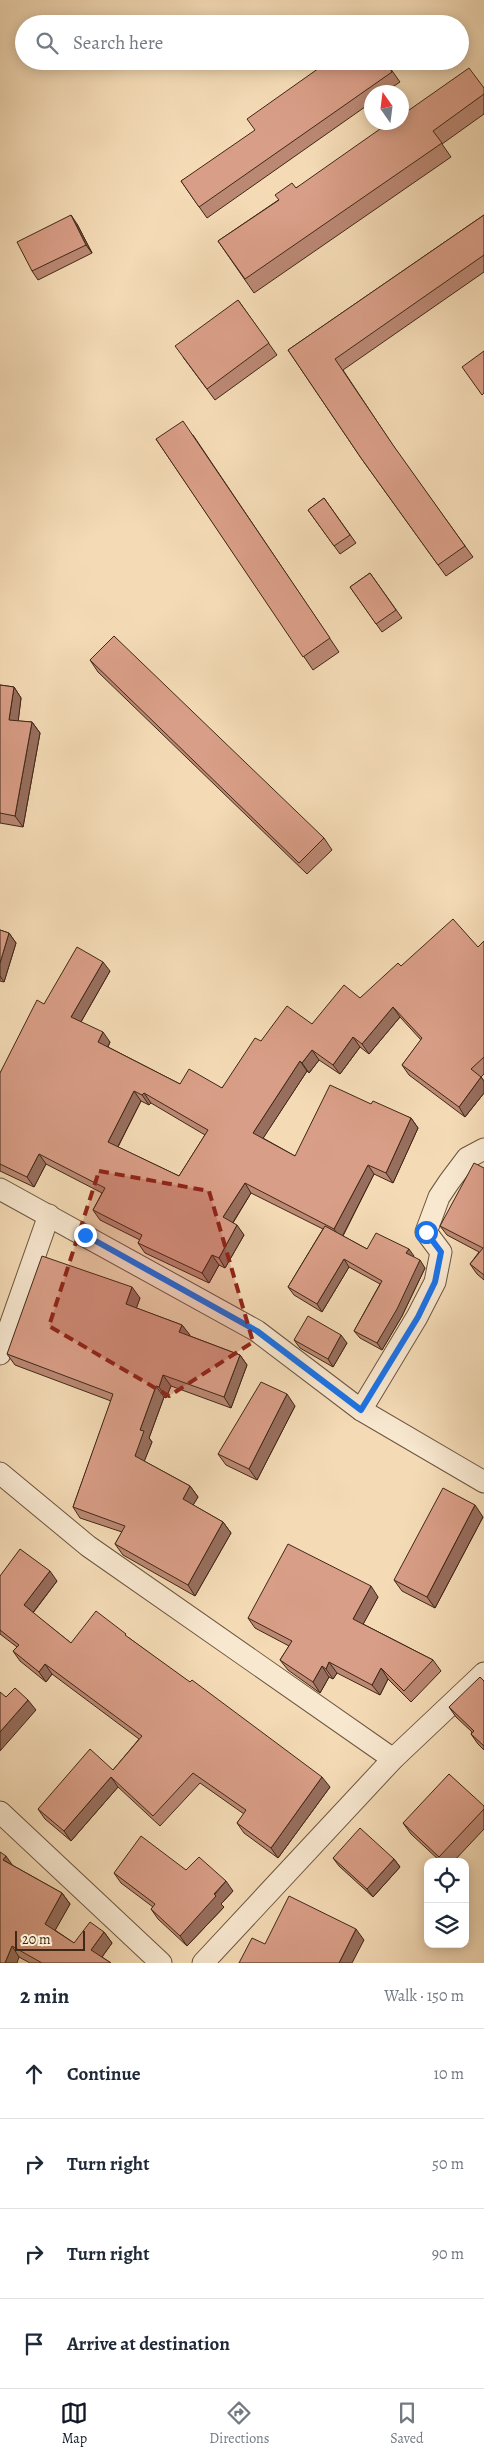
<!DOCTYPE html>
<html lang="en">
<head>
<meta charset="utf-8">
<style>
  :root { --surface:#fff; --page:#f2f2f3; --text:#1f2937; --muted:#747a83; --line:#e0e1e3; --accent:#111827 }
  body { margin:0; font-family:Alegreya,serif; background:var(--page); color:var(--text) }
  .controls { position:absolute; right:15px; bottom:15px; display:grid; overflow:hidden; border-radius:10px; box-shadow:0 2px 12px #0003 }
  .controls button { width:45px; height:45px; display:grid; place-items:center; padding:0; border:0; border-bottom:1px solid var(--line); background:var(--surface); color:var(--text); font:25px sans-serif }
  .compass { position:absolute; left:364px; top:85px; width:45px; height:45px; border-radius:50%; background:var(--surface); box-shadow:0 2px 12px #0003; rotate:346deg }
  .scale { position:absolute; left:15px; bottom:12px; width:70px; box-sizing:border-box; padding-left:5px; border:2px solid #402816; border-top:0; font-size:14px; line-height:18px; white-space:nowrap; color:#402816; -webkit-text-stroke:4px #f8e8d0; paint-order:stroke }
  .stop { position:absolute; width:15px; height:15px; margin:-11px; border:4px solid #1a73e8; border-radius:50%; background:#fff }
  .stop.end { background:#1a73e8; border-color:#fff; box-shadow:0 1px 5px #0008 }
  .list { margin:0; padding:0; list-style:none }
  h2 { display:flex; justify-content:space-between; align-items:center; height:65px; margin:0; padding:0 20px; font-size:21px }
  h2 small { font-size:16px; font-weight:400; color:var(--muted) }
  .list li { display:grid; grid-template-columns:32px 1fr auto; gap:15px; align-items:center; box-sizing:border-box; height:90px; padding:0 20px; border-top:1px solid var(--line) }
  .list b { display:block; font-size:19px; white-space:nowrap }
  .list em { font-size:16px; font-style:normal; color:var(--muted) }
  .icon { flex:none; width:28px; height:28px; fill:none; stroke:currentColor; stroke-width:2; stroke-linecap:round; stroke-linejoin:round }
  .map { position:relative; flex:none; width:484px; height:1963px; overflow:hidden }
  .search { position:absolute; background:var(--surface); box-shadow:0 2px 12px #0003; left:15px; right:15px; top:15px; height:55px; display:flex; align-items:center; gap:12px; box-sizing:border-box; padding:0 18px; border-radius:28px; color:var(--muted); font-size:19px }
  .sheet { height:425px; background:var(--surface) }
  nav { display:flex; justify-content:space-around; align-items:center; box-sizing:border-box; height:70px; border-top:1px solid var(--line); background:var(--surface); font-size:14px; color:var(--muted) }
  nav a { display:grid; justify-items:center; gap:2px }
  nav .on { color:var(--accent) }
  .map>svg:first-child { display:block }
  .lines { fill:none; stroke-linecap:round; stroke-linejoin:round }
  .minor-casing { stroke:#6d553e; stroke-width:23 }
  .minor { stroke:#f8e8d0; stroke-width:21 }
  .wall { fill:#bb8874; stroke:#402816; fill-rule:evenodd }
  .shaded-wall { fill:#986f5e; stroke:#402816 }
  .building { fill:#d99e87; stroke:#402816; fill-rule:evenodd }
  .route { stroke:#1a73e8; stroke-width:6 }
  .marked { fill:#8f2418; fill-opacity:0.2; stroke:#8f2418; stroke-width:4; stroke-dasharray:10 6; stroke-linejoin:round }
</style>
</head>
<body>
<div class="map">
<svg width="484" height="1963" viewBox="0 0 484 1963">
  <rect width="100%" height="100%" fill="#f4dbb6"/>
  <filter id="stains"><feTurbulence type="fractalNoise" baseFrequency=".004" numOctaves="4"/><feColorMatrix values="0 0 0 0 .2 0 0 0 0 .09 0 0 0 0 .02 0 0 0 .5 -.17"/></filter>
  <radialGradient id="worn" r=".72"><stop offset=".6" stop-color="#630" stop-opacity="0"/><stop offset="1" stop-color="#630" stop-opacity=".3"/></radialGradient>
  <g class="lines">
    <g class="minor-casing">
      <g id="minor">
        <path d="M 0,1189 L 257,1331 L 361,1410 L 484,1482"/>
        <path d="M 0,1354 L 49,1215"/>
        <path d="M 361,1410 L 417,1317 L 435,1282 L 441,1252 L 426,1232 L 439,1197 L 449,1182 L 467,1158 L 484,1149"/>
        <path d="M 0,1473 L 88,1546 L 393,1759"/>
        <path d="M 0,1812 L 161,1963"/>
        <path d="M 203,1963 L 393,1759 L 484,1673"/>
      </g>
    </g>
    <use href="#minor" class="minor"/>
  </g>
  <g class="wall">
    <path d="M 385,61 L 400,82 L 385,92 L 372,92 L 372,102 L 207,218 L 181,181 Z"/>
    <path d="M 484,88 L 484,114 L 442,144 L 451,157 L 254,293 L 218,241 L 296,188 Z"/>
    <path d="M 484,215 L 484,272 L 343,370 L 398,453 L 473,557 L 446,576 L 361,458 L 288,350 Z"/>
    <path d="M 77,224 L 92,253 L 38,280 L 32,271 Z"/>
    <path d="M 238,300 L 277,355 L 215,400 L 183,357 Z"/>
    <path d="M 193,435 L 339,652 L 313,670 L 156,439 Z"/>
    <path d="M 324,498 L 356,543 L 340,554 L 308,510 Z"/>
    <path d="M 370,573 L 402,618 L 382,632 L 350,587 Z"/>
    <path d="M 90,660 L 324,838 L 332,850 L 307,874 L 98,672 Z"/>
    <path d="M 0,685 L 14,687 L 21,698 L 18,721 L 32,722 L 40,733 L 23,827 L 0,823 Z"/>
    <path d="M 0,930 L 9,933 L 16,943 L 4,982 L 0,981 Z"/>
    <path d="M 484,941 L 484,1074 L 481,1077 L 484,1081 L 484,1093 L 465,1117 L 409,1075 L 402,1065 L 421,1040 L 400,1017 L 369,1054 L 360,1047 L 340,1074 L 319,1060 L 309,1073 L 307,1071 L 263,1138 L 295,1156 L 371,1104 L 411,1118 L 418,1128 L 393,1183 L 374,1174 L 343,1236 L 367,1249 L 414,1256 L 413,1257 L 425,1268 L 402,1316 L 382,1350 L 360,1338 L 354,1331 L 380,1284 L 349,1267 L 322,1312 L 294,1295 L 288,1287 L 323,1229 L 251,1193 L 233,1223 L 244,1235 L 225,1268 L 219,1265 L 209,1283 L 145,1253 L 138,1243 L 140,1240 L 100,1220 L 93,1210 L 102,1193 L 46,1164 L 34,1187 L 0,1171 L 0,1073 L 44,1004 L 110,971 L 81,1022 L 110,1042 L 108,1047 L 180,1084 L 222,1088 L 261,1041 L 312,1024 L 360,998 L 401,966 L 478,947 ZM 141,1101 L 149,1105 L 151,1103 L 205,1135 L 179,1176 L 118,1147 Z"/>
    <path d="M 484,1168 L 484,1280 L 477,1274 L 470,1264 L 479,1252 L 447,1235 L 440,1226 Z"/>
    <path d="M 140,1298 L 136,1308 L 182,1325 L 190,1336 L 240,1355 L 247,1365 L 231,1408 L 171,1386 L 166,1398 L 164,1397 L 149,1438 L 152,1442 L 144,1461 L 190,1486 L 198,1497 L 193,1505 L 223,1522 L 231,1533 L 195,1596 L 123,1555 L 115,1544 L 122,1532 L 80,1518 L 73,1507 L 111,1401 L 15,1365 L 7,1354 Z"/>
    <path d="M 294,1340 L 347,1343 L 333,1367 L 300,1348 Z"/>
    <path d="M 295,1406 L 257,1480 L 226,1465 L 218,1454 Z"/>
    <path d="M 483,1517 L 435,1608 L 402,1591 L 394,1580 Z"/>
    <path d="M 0,1576 L 57,1581 L 33,1613 L 71,1643 L 129,1638 L 330,1787 L 278,1858 L 244,1833 L 237,1823 L 244,1814 L 200,1783 L 160,1826 L 118,1787 L 71,1841 L 45,1819 L 38,1809 L 113,1770 L 139,1739 L 52,1674 L 46,1682 L 20,1661 L 13,1651 L 17,1647 L 0,1634 Z"/>
    <path d="M 378,1597 L 363,1624 L 433,1660 L 441,1671 L 411,1702 L 388,1679 L 380,1695 L 337,1673 L 333,1679 L 329,1677 L 320,1693 L 288,1670 L 280,1660 L 289,1646 L 255,1628 L 248,1618 Z"/>
    <path d="M 484,1681 L 484,1750 L 478,1744 L 471,1734 L 472,1732 L 456,1717 L 449,1707 Z"/>
    <path d="M 484,1806 L 484,1829 L 453,1862 L 441,1862 L 411,1834 L 403,1823 Z"/>
    <path d="M 333,1858 L 394,1859 L 400,1867 L 373,1897 L 339,1866 Z"/>
    <path d="M 12,1865 L 62,1893 L 70,1904 L 55,1930 L 74,1943 L 104,1932 L 112,1943 L 102,1957 L 111,1963 L 30,1963 L 19,1957 L 0,1963 Z"/>
    <path d="M 186,1870 L 233,1891 L 221,1904 L 224,1907 L 187,1946 L 158,1919 L 151,1909 L 153,1907 L 121,1883 L 114,1873 Z"/>
  </g>
  <g class="shaded-wall">
    <path d="M 71,215 L 77,224 L 92,253 L 86,245 Z"/>
    <path d="M 14,687 L 21,698 L 17,731 L 9,720 Z"/>
    <path d="M 32,722 L 40,733 L 23,827 L 15,816 Z"/>
    <path d="M 9,933 L 16,943 L 4,982 L 0,976 L 0,963 Z"/>
    <path d="M 103,962 L 110,971 L 78,1027 L 71,1017 Z"/>
    <path d="M 393,1007 L 400,1017 L 369,1054 L 362,1044 Z"/>
    <path d="M 103,1032 L 110,1042 L 105,1052 L 98,1042 Z"/>
    <path d="M 353,1037 L 360,1047 L 340,1074 L 333,1065 Z"/>
    <path d="M 312,1050 L 319,1060 L 309,1073 L 302,1063 Z"/>
    <path d="M 300,1061 L 307,1071 L 260,1143 L 253,1133 Z"/>
    <path d="M 481,1077 L 484,1081 L 484,1093 L 465,1117 L 459,1107 Z"/>
    <path d="M 134,1091 L 141,1101 L 115,1152 L 108,1142 Z"/>
    <path d="M 144,1093 L 151,1103 L 149,1105 L 142,1095 Z"/>
    <path d="M 411,1118 L 418,1128 L 393,1183 L 386,1173 Z"/>
    <path d="M 39,1154 L 46,1164 L 34,1187 L 27,1177 Z"/>
    <path d="M 368,1165 L 374,1174 L 341,1239 L 334,1229 Z"/>
    <path d="M 245,1183 L 251,1193 L 230,1227 L 223,1217 Z"/>
    <path d="M 237,1225 L 244,1235 L 225,1268 L 219,1258 Z"/>
    <path d="M 409,1249 L 414,1256 L 411,1261 L 406,1253 Z"/>
    <path d="M 212,1255 L 219,1265 L 209,1283 L 202,1273 Z"/>
    <path d="M 344,1259 L 349,1267 L 322,1312 L 317,1304 Z"/>
    <path d="M 420,1260 L 425,1268 L 402,1316 L 382,1350 L 377,1343 Z"/>
    <path d="M 132,1287 L 140,1298 L 134,1315 L 126,1304 Z"/>
    <path d="M 182,1325 L 190,1335 L 187,1343 L 179,1332 Z"/>
    <path d="M 341,1335 L 347,1343 L 333,1367 L 328,1359 Z"/>
    <path d="M 240,1355 L 247,1365 L 231,1408 L 224,1397 Z"/>
    <path d="M 163,1375 L 171,1386 L 166,1398 L 159,1387 Z"/>
    <path d="M 156,1386 L 164,1397 L 149,1438 L 152,1442 L 142,1467 L 135,1456 L 140,1430 Z"/>
    <path d="M 287,1394 L 295,1406 L 257,1480 L 249,1469 Z"/>
    <path d="M 190,1486 L 198,1497 L 190,1510 L 183,1499 Z"/>
    <path d="M 475,1505 L 483,1517 L 435,1608 L 427,1597 Z"/>
    <path d="M 223,1522 L 231,1533 L 195,1596 L 188,1585 Z"/>
    <path d="M 50,1571 L 57,1581 L 31,1615 L 24,1605 Z"/>
    <path d="M 371,1586 L 378,1597 L 360,1630 L 353,1619 Z"/>
    <path d="M 329,1662 L 337,1673 L 333,1679 L 326,1669 Z"/>
    <path d="M 45,1664 L 52,1674 L 46,1682 L 39,1672 Z"/>
    <path d="M 322,1666 L 329,1677 L 320,1693 L 313,1682 Z"/>
    <path d="M 381,1668 L 388,1679 L 380,1695 L 372,1685 Z"/>
    <path d="M 28,1700 L 36,1710 L 0,1751 L 0,1732 Z"/>
    <path d="M 111,1777 L 118,1787 L 71,1841 L 64,1831 Z"/>
    <path d="M 322,1777 L 330,1787 L 278,1858 L 271,1848 Z"/>
    <path d="M 6,1856 L 13,1866 L 3,1860 Z"/>
    <path d="M 394,1859 L 400,1867 L 373,1897 L 367,1889 Z"/>
    <path d="M 226,1881 L 233,1891 L 221,1904 L 224,1907 L 187,1946 L 180,1936 Z"/>
    <path d="M 62,1893 L 70,1904 L 53,1934 L 45,1924 Z"/>
    <path d="M 356,1929 L 364,1940 L 352,1963 L 339,1963 Z"/>
    <path d="M 104,1932 L 112,1943 L 99,1961 L 91,1950 Z"/>
    <path d="M 12,1946 L 19,1957 L 17,1963 L 5,1963 Z"/>
  </g>
  <g class="building">
    <path d="M 329,61 L 385,61 L 392,72 L 199,207 L 181,181 L 255,130 L 247,119 Z"/>
    <path d="M 469,68 L 484,88 L 484,94 L 433,131 L 442,143 L 245,279 L 218,241 L 279,200 L 275,195 L 292,183 L 296,188 L 390,122 L 402,122 L 402,115 Z"/>
    <path d="M 71,215 L 86,245 L 32,271 L 17,242 Z"/>
    <path d="M 484,215 L 484,255 L 335,359 L 393,445 L 465,546 L 438,565 L 361,458 L 288,350 Z"/>
    <path d="M 238,300 L 269,343 L 207,389 L 175,346 Z"/>
    <path d="M 484,351 L 484,393 L 482,395 L 462,367 Z"/>
    <path d="M 183,421 L 330,638 L 303,657 L 156,439 Z"/>
    <path d="M 324,498 L 350,535 L 334,546 L 308,510 Z"/>
    <path d="M 370,573 L 396,610 L 376,624 L 350,587 Z"/>
    <path d="M 114,636 L 324,838 L 299,863 L 90,660 Z"/>
    <path d="M 0,685 L 14,687 L 9,720 L 32,722 L 15,816 L 0,813 Z"/>
    <path d="M 453,919 L 478,947 L 484,941 L 484,1057 L 471,1069 L 481,1077 L 459,1107 L 402,1065 L 422,1038 L 393,1007 L 362,1044 L 353,1037 L 333,1065 L 312,1050 L 302,1063 L 300,1061 L 253,1133 L 295,1156 L 330,1085 L 371,1104 L 373,1101 L 411,1118 L 386,1173 L 368,1165 L 334,1229 L 245,1183 L 223,1217 L 237,1225 L 219,1258 L 212,1255 L 202,1273 L 138,1243 L 142,1235 L 93,1210 L 105,1188 L 39,1154 L 27,1177 L 0,1164 L 0,1073 L 37,1000 L 44,1004 L 77,947 L 103,962 L 71,1017 L 103,1032 L 98,1042 L 180,1084 L 189,1069 L 222,1088 L 255,1038 L 261,1041 L 287,1006 L 312,1024 L 344,985 L 360,998 L 398,963 L 401,966 ZM 134,1091 L 142,1095 L 144,1093 L 208,1130 L 179,1176 L 108,1142 Z"/>
    <path d="M 0,930 L 9,933 L 0,963 Z"/>
    <path d="M 474,1163 L 484,1168 L 484,1275 L 470,1264 L 483,1248 L 440,1226 Z"/>
    <path d="M 325,1226 L 367,1249 L 376,1233 L 409,1249 L 406,1253 L 420,1260 L 397,1309 L 377,1343 L 354,1331 L 382,1281 L 344,1259 L 317,1304 L 288,1287 Z"/>
    <path d="M 42,1256 L 132,1287 L 126,1304 L 182,1325 L 179,1332 L 240,1355 L 224,1397 L 163,1375 L 159,1387 L 156,1386 L 140,1430 L 144,1431 L 135,1456 L 190,1486 L 183,1499 L 223,1522 L 188,1585 L 115,1544 L 125,1526 L 73,1507 L 113,1394 L 7,1354 Z"/>
    <path d="M 308,1316 L 341,1335 L 328,1359 L 294,1340 Z"/>
    <path d="M 261,1382 L 287,1394 L 249,1469 L 218,1454 Z"/>
    <path d="M 443,1488 L 475,1505 L 427,1597 L 394,1580 Z"/>
    <path d="M 288,1544 L 371,1586 L 353,1619 L 433,1660 L 404,1691 L 381,1668 L 372,1685 L 329,1662 L 326,1669 L 322,1666 L 313,1682 L 280,1660 L 292,1641 L 248,1618 Z"/>
    <path d="M 20,1549 L 50,1571 L 24,1605 L 71,1643 L 96,1611 L 126,1634 L 125,1635 L 190,1682 L 192,1680 L 322,1777 L 271,1848 L 237,1823 L 246,1810 L 193,1773 L 153,1816 L 111,1777 L 64,1831 L 38,1809 L 90,1749 L 113,1770 L 142,1736 L 45,1664 L 39,1672 L 13,1651 L 19,1645 L 0,1630 L 0,1576 Z"/>
    <path d="M 480,1677 L 484,1681 L 484,1746 L 471,1734 L 474,1731 L 449,1707 Z"/>
    <path d="M 15,1688 L 28,1700 L 0,1732 L 0,1692 L 6,1697 Z"/>
    <path d="M 449,1774 L 484,1806 L 484,1809 L 439,1857 L 403,1823 Z"/>
    <path d="M 360,1828 L 394,1859 L 367,1889 L 333,1858 Z"/>
    <path d="M 141,1836 L 186,1870 L 199,1857 L 226,1881 L 214,1894 L 216,1896 L 180,1936 L 151,1909 L 155,1904 L 114,1873 Z"/>
    <path d="M 0,1852 L 6,1856 L 3,1860 L 62,1893 L 45,1924 L 74,1943 L 90,1922 L 104,1932 L 91,1950 L 111,1963 L 42,1963 L 12,1946 L 5,1963 L 0,1963 Z"/>
    <path d="M 289,1896 L 356,1929 L 339,1963 L 239,1963 L 252,1938 L 265,1944 Z"/>
  </g>
  <g class="lines">
    <path class="route" d="M 85,1235 L 257,1331 L 361,1410 L 418,1317 L 435,1282 L 441,1252 L 426,1232"/>
  </g>
  <path class="marked" d="M 99,1171 L 209,1191 L 253,1342 L 169,1396 L 49,1326 Z"/>
  <rect width="100%" height="100%" filter="url(#stains)"/>
  <rect width="100%" height="100%" fill="url(#worn)"/>
</svg>
<div class="controls">
<button><svg class="icon" aria-label="locate" viewBox="0 0 24 24"><circle cx="12" cy="12" r="6"/><path d="M12 2v4M12 18v4M2 12h4M18 12h4"/></svg></button>
<button><svg class="icon" aria-label="layers" viewBox="0 0 24 24"><path d="M12 4l9 5-9 5-9-5zM3 14l9 5 9-5"/></svg></button>
</div>
<svg class="compass" viewBox="-18 -18 36 36"><path d="M0-13l5 13h-10z" fill="#e53935"/><path d="M0 13l5-13h-10z" fill="#747a83"/></svg>
<div class="scale">20 m</div>
<div class="stop" style="left:426px;top:1232px"></div>
<div class="stop end" style="left:85px;top:1235px"></div>
<div class="search"><svg class="icon" aria-label="search" viewBox="0 0 24 24"><circle cx="10" cy="10" r="6"/><path d="M15 15l6 6"/></svg>Search here</div>
</div>
<section class="sheet">
<h2>2 min<small>Walk · 150 m</small></h2>
<ul class="list">
<li><svg class="icon" aria-label="ahead" viewBox="0 0 24 24"><path d="M12 20V5M6 11l6-6 6 6"/></svg><div><b>Continue</b></div><em>10 m</em></li>
<li><svg class="icon" aria-label="right" viewBox="0 0 24 24"><path d="M7 20v-9h11M14 6l5 5-5 5"/></svg><div><b>Turn right</b></div><em>50 m</em></li>
<li><svg class="icon" aria-label="right" viewBox="0 0 24 24"><path d="M7 20v-9h11M14 6l5 5-5 5"/></svg><div><b>Turn right</b></div><em>90 m</em></li>
<li><svg class="icon" aria-label="arrive" viewBox="0 0 24 24"><path d="M6 21V4h12l-3 4 3 4H6"/></svg><div><b>Arrive at destination</b></div></li>
</ul>
</section>
<nav>
<a class="on"><svg class="icon" aria-label="map" viewBox="0 0 24 24"><path d="M3 6l6-2 6 2 6-2v14l-6 2-6-2-6 2zM9 4v14M15 6v14"/></svg>Map</a>
<a><svg class="icon" aria-label="directions" viewBox="0 0 24 24"><path d="M12 3l9 9-9 9-9-9zM9 14v-3h6M13 9l2 2-2 2"/></svg>Directions</a>
<a><svg class="icon" aria-label="saved" viewBox="0 0 24 24"><path d="M7 4h10v16l-5-4-5 4z"/></svg>Saved</a>
</nav>
</body>
</html>
